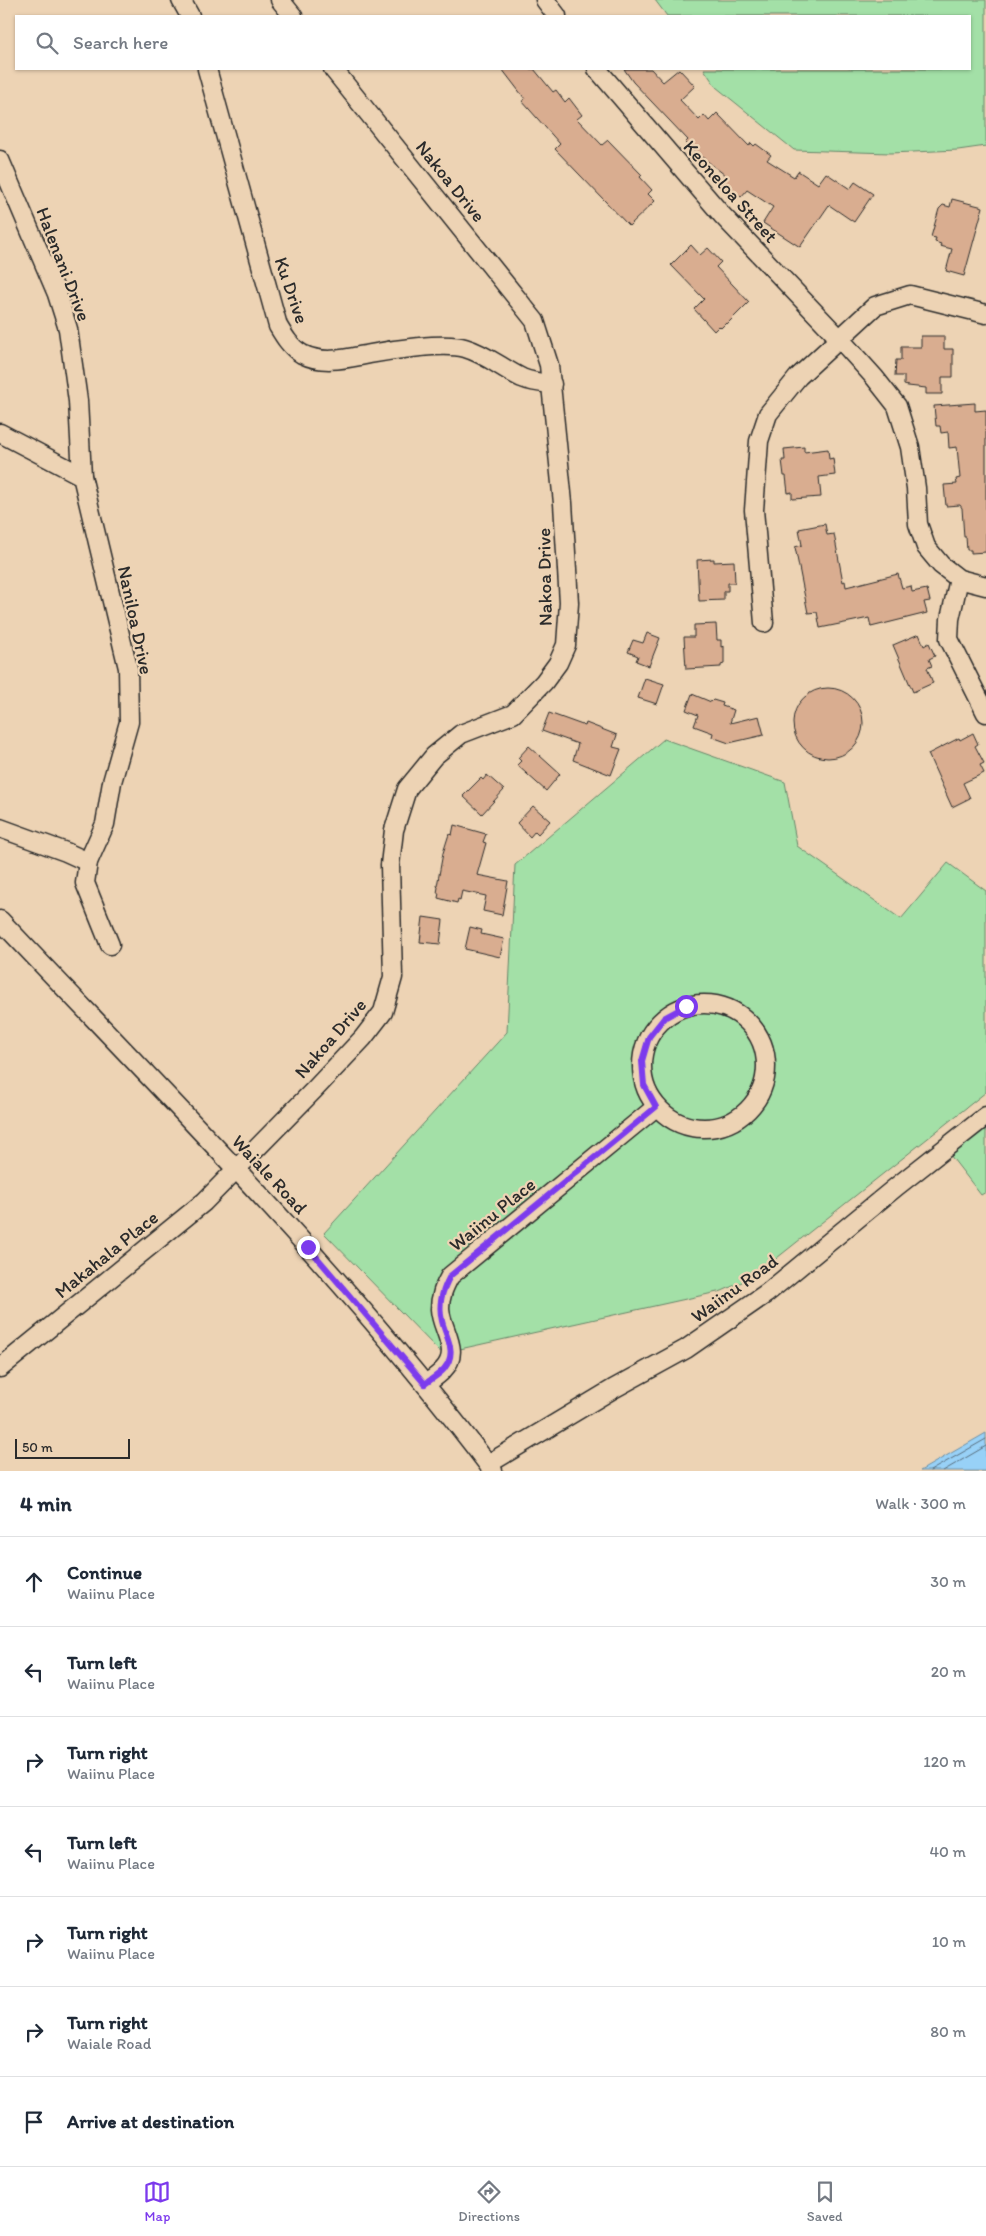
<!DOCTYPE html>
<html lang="en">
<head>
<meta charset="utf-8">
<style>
  :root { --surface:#fff; --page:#f2f2f3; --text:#1f2937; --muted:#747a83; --line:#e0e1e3; --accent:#7c3aed }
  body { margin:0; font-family:Itim,sans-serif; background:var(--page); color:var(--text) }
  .scale { position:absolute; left:15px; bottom:12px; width:115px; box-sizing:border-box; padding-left:5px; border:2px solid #2b2b2b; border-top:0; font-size:14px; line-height:18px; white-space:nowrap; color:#2b2b2b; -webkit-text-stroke:4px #edd3b4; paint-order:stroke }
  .stop { position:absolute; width:15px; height:15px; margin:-11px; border:4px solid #7c3aed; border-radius:50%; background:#fff }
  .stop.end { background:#7c3aed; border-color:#fff; box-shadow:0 1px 5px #0008 }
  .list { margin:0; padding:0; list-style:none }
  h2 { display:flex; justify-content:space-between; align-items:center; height:65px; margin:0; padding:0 20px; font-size:21px }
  h2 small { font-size:16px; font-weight:400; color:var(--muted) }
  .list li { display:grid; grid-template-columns:32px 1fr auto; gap:15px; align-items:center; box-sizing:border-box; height:90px; padding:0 20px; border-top:1px solid var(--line) }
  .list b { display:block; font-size:19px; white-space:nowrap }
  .list p { margin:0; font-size:16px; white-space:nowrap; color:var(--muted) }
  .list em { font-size:16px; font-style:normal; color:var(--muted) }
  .icon { flex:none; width:28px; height:28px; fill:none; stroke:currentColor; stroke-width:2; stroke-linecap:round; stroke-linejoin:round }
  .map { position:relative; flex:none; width:986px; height:1471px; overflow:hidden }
  .search { position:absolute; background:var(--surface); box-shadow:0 1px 4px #0004; left:15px; right:15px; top:15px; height:55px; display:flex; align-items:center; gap:12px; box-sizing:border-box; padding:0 18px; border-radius:0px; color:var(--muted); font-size:19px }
  .sheet { height:695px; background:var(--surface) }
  nav { display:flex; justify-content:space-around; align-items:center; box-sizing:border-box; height:70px; border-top:1px solid var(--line); background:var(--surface); font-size:14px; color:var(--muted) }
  nav a { display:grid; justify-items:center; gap:2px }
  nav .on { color:var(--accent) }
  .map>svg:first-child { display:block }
  .green { fill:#a3e0a7; stroke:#678669 }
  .water { fill:#98d1f7; stroke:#6c8fa5 }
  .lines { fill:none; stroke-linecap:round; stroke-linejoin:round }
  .shore { stroke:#576d7d; stroke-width:1 }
  .building { fill:#d9ad90; stroke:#2b2b2b }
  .minor-casing { stroke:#2b2b2b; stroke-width:21 }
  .minor { stroke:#edd3b4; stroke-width:18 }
  .route { stroke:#7c3aed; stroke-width:6 }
  .labels { text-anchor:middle; stroke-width:4.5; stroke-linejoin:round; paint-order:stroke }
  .street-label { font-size:19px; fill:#2b2b2b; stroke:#edd3b4 }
</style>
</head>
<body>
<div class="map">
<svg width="986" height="1471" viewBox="0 0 986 1471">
  <rect width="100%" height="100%" fill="#edd3b4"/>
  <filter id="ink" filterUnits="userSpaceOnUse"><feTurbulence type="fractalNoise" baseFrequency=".02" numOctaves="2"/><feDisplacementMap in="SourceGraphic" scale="10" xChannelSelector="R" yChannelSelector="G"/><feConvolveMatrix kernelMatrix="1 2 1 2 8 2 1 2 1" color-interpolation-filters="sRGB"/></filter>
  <g filter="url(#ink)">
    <g class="green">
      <path d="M 655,0 L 986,0 L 986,146 L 958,150 L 890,153 L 794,150 L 716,87 L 704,69 L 970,69 L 970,16 L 667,16 Z"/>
      <path d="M 664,739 L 785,782 L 797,846 L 901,919 L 948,863 L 986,891 L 986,1092 L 753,1277 L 722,1291 L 451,1351 L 439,1351 L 324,1233 L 507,1032 L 515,865 Z"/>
      <path d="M 986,1127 L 986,1192 L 981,1195 L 950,1155 Z"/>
    </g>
    <path class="water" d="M 986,1433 L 986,1471 L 920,1471 Z"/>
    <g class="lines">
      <g class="shore">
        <path d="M 930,1471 L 986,1439"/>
        <path d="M 943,1471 L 986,1446"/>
      </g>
    </g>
    <g class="building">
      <path d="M 502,69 L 534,69 L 553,92 L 556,90 L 565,102 L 569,98 L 582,115 L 577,119 L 602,145 L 608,140 L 642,175 L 640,177 L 652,190 L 648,194 L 655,201 L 629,226 L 555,149 L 560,144 L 522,101 L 525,99 Z"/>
      <path d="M 624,69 L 651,69 L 663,82 L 679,69 L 695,86 L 680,100 L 699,120 L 704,115 L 709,121 L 717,113 L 749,146 L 751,143 L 754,146 L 756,144 L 771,155 L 767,160 L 794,177 L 798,171 L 818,184 L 826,173 L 850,189 L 855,182 L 873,194 L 854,222 L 829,205 L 800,247 L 763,223 L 773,207 L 747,190 L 741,197 L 720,180 L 725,175 L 702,157 L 701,158 L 685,143 L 688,140 L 633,82 Z"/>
      <path d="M 952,199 L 983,207 L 964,276 L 946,271 L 952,249 L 940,246 L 941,244 L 935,242 L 936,238 L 931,237 L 939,209 L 943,205 L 950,207 Z"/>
      <path d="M 691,245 L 700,255 L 708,248 L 721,262 L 716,267 L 749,302 L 727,324 L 726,323 L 721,328 L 719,326 L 714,331 L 694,309 L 704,299 L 671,265 Z"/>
      <path d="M 921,336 L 944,336 L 944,349 L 953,349 L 953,377 L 942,377 L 942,394 L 926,394 L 926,388 L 908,386 L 904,385 L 904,376 L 895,376 L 896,360 L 901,360 L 901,347 L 921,347 Z"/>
      <path d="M 975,403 L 975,411 L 986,410 L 986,552 L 971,553 L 971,550 L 967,550 L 966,537 L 964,537 L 962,508 L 960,505 L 946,506 L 944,485 L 957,484 L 956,479 L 960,478 L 957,447 L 949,448 L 948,432 L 941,433 L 940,426 L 936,426 L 934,406 Z"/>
      <path d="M 804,447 L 804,452 L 828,449 L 829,459 L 833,458 L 835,475 L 819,477 L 821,497 L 792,499 L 792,492 L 788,493 L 786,476 L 784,476 L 782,460 L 785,460 L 784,449 Z"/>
      <path d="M 825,524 L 827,535 L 834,534 L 843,582 L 845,581 L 846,587 L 898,574 L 902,588 L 911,586 L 912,592 L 927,589 L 930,601 L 924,602 L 927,613 L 871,627 L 869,618 L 820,628 L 817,612 L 808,613 L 795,547 L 802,545 L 799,529 Z"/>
      <path d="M 714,559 L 714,562 L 734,561 L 735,583 L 728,583 L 728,591 L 724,591 L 724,600 L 699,601 L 697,560 Z"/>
      <path d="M 716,624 L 717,640 L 721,640 L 721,647 L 724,646 L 724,664 L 721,665 L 721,667 L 686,669 L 684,637 L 694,637 L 694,625 Z"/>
      <path d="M 647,633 L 660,638 L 649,666 L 636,661 L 638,656 L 628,652 L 633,640 L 643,643 Z"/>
      <path d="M 919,634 L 924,646 L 929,643 L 935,656 L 929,659 L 932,666 L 927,668 L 933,683 L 913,692 L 893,645 Z"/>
      <path d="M 645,678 L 664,684 L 657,704 L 638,698 Z"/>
      <circle cx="828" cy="723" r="35"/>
      <path d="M 692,694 L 711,702 L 713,700 L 723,703 L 722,706 L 734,710 L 730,723 L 759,716 L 764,735 L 729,743 L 712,737 L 713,733 L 694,726 L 698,715 L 686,710 Z"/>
      <path d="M 549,713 L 585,726 L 586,723 L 617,735 L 613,747 L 621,749 L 611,775 L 573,760 L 578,744 L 542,731 Z"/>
      <path d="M 973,733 L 978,744 L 975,746 L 984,763 L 980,765 L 984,773 L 963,783 L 970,798 L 952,807 L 928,754 L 959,738 L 960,740 Z"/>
      <path d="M 529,746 L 560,774 L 546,791 L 517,765 L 521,761 L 518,758 Z"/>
      <path d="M 487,775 L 504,790 L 482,814 L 463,796 L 481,778 L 483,780 Z"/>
      <path d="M 533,806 L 550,821 L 538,834 L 535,831 L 530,837 L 517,823 Z"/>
      <path d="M 454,825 L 486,834 L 483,842 L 486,843 L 477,875 L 508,881 L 502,915 L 483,911 L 486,896 L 462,891 L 460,900 L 458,899 L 457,903 L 438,898 L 439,893 L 437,893 L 438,887 L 437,886 L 443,853 L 449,834 L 452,835 Z"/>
      <path d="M 423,917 L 443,920 L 440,944 L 420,942 Z"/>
      <path d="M 470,927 L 482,930 L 481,934 L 504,939 L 500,957 L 465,949 Z"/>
    </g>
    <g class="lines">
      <g class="minor-casing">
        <g id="minor">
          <path d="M 181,0 L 190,16"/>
          <path d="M 280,0 L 293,16"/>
          <path d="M 545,0 L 557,16"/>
          <path d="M 207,69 L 278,326 C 284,336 291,348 302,354 C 324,365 348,358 370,354 C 391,350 445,342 465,348 C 486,354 503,369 522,378 C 531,382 542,383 552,384"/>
          <path d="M 597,69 L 722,215 L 839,338 L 875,378 L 897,406 L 910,447 L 916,488 L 918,524 L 926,547 L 941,565 L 959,579 L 986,586"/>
          <path d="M 0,160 L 57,294 L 68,329 L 78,401 L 82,476"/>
          <path d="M 0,433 L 82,476 L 128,668 L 129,722 L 112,782 L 105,824 L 88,862 L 85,883 L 110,945"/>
          <path d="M 959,579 L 950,619 L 949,639 L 986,713"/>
          <path d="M 764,623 L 754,510 L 759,441 L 768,414 L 798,377 L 875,306 L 910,295 L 986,314"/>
          <path d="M 0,828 L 66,852 L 88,862"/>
          <path d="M 0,920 C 169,1099 345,1274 493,1471"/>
          <circle cx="704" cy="1066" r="62"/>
          <path d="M 0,1368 L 204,1202 L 314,1090 L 363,1038 L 383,1012 L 393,977 L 390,865 L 394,830 L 407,789 L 434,756 L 461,734 L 513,714 L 544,682 L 558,663 L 566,645 L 569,603 L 563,503 L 549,365 L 535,321 L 333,69"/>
          <path d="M 425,1384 C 431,1380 438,1376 443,1370 C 462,1351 441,1330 440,1309 C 440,1296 444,1287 450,1276 L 656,1107"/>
          <path d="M 488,1464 L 613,1389 L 686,1349 L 767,1293 L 896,1187 L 986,1116"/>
        </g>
      </g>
      <use href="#minor" class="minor"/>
    </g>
  </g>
  <g class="lines" filter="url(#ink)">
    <path class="route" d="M 308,1247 L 425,1384 C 431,1379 439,1375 444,1369 C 458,1352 446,1338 442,1321 C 438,1304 442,1291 450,1276 L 656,1107 L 644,1085 L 642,1061 L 649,1037 L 664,1018 L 686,1006"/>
  </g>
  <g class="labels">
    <g class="street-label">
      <text transform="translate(451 181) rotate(51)" y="7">Nakoa Drive</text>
      <text transform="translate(731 191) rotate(48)" y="7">Keoneloa Street</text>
      <text transform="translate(64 264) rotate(69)" y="7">Halenani Drive</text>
      <text transform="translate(292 290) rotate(71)" y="7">Ku Drive</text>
      <text transform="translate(544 577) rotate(-91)" y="7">Nakoa Drive</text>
      <text transform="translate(136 620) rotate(78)" y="7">Naniloa Drive</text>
      <text transform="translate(330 1038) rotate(-49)" y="7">Nakoa Drive</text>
      <text transform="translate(270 1174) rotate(47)" y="7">Waiale Road</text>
      <text transform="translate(492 1214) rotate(-39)" y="7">Waiinu Place</text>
      <text transform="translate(106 1254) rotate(-39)" y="7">Makahala Place</text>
      <text transform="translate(734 1288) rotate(-36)" y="7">Waiinu Road</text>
    </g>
  </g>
</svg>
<div class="scale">50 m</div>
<div class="stop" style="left:686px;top:1006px"></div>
<div class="stop end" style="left:308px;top:1247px"></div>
<div class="search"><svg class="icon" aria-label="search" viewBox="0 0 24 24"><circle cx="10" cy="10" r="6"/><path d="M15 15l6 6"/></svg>Search here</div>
</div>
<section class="sheet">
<h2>4 min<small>Walk · 300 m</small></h2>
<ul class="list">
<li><svg class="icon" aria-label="ahead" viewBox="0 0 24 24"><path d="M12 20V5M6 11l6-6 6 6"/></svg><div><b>Continue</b><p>Waiinu Place</p></div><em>30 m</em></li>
<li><svg class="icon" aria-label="left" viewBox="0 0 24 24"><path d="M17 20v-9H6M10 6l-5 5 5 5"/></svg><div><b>Turn left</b><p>Waiinu Place</p></div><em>20 m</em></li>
<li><svg class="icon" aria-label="right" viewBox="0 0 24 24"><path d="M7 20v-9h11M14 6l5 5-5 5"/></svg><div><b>Turn right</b><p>Waiinu Place</p></div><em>120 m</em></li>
<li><svg class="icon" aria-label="left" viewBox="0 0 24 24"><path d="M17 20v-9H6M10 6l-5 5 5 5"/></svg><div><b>Turn left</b><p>Waiinu Place</p></div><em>40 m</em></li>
<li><svg class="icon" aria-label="right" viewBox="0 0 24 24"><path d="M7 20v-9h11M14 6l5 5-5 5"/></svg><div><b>Turn right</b><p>Waiinu Place</p></div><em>10 m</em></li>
<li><svg class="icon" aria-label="right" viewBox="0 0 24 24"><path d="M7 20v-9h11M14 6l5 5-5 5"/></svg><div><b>Turn right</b><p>Waiale Road</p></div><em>80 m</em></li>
<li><svg class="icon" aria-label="arrive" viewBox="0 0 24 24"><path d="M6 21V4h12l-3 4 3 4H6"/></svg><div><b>Arrive at destination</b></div></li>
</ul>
</section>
<nav>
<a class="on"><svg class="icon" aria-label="map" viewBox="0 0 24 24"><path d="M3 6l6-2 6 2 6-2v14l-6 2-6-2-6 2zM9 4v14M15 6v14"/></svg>Map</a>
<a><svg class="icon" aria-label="directions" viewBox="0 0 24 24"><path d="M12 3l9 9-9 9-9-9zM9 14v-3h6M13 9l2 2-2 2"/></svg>Directions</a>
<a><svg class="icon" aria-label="saved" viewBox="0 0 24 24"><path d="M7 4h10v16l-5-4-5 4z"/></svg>Saved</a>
</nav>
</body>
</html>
